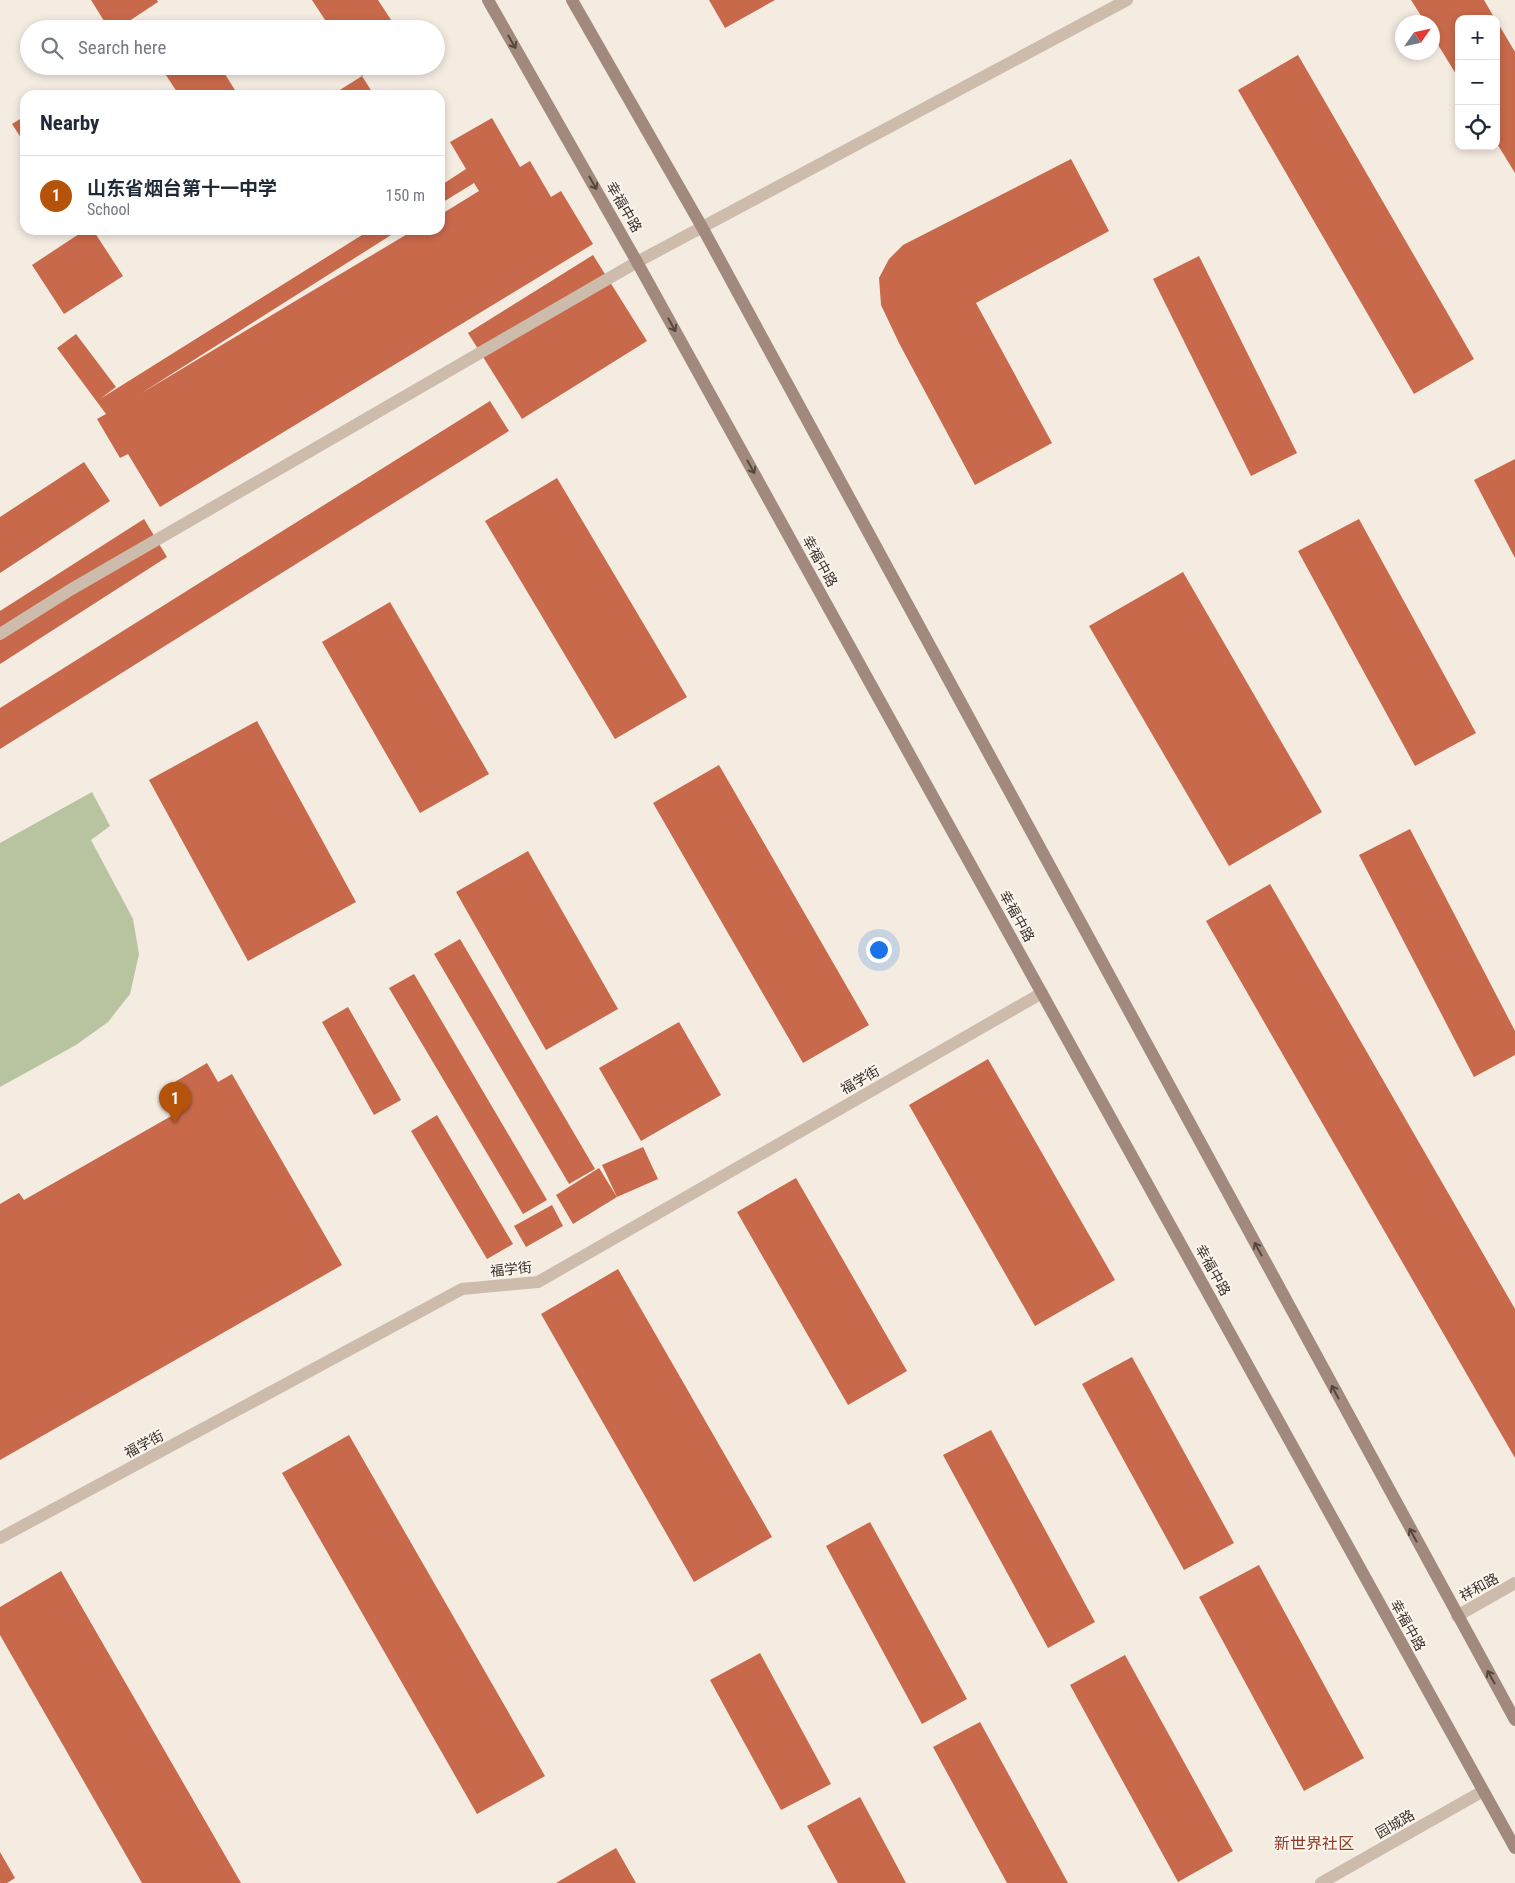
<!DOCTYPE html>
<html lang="en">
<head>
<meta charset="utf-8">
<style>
  :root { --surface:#fff; --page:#f6f6f7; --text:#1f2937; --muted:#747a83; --line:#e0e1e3; --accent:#b45309 }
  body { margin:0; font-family:"Roboto Condensed","Noto Sans SC",sans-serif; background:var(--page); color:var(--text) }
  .controls { position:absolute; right:15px; top:15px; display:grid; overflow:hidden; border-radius:10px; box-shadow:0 2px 8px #0003 }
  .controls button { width:45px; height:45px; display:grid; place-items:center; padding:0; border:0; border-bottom:1px solid var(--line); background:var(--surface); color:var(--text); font:25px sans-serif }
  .compass { position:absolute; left:1395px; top:15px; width:45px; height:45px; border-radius:50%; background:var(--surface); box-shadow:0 2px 8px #0003; rotate:56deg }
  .you { position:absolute; left:878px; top:949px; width:18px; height:18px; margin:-12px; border:4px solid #fff; border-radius:50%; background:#1a73e8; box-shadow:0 0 0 8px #1a73e833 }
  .badge { display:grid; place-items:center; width:32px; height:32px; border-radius:50%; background:var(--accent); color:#fff; font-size:16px; font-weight:700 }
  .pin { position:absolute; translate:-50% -41px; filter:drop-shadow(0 1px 2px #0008) }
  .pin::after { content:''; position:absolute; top:26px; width:18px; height:15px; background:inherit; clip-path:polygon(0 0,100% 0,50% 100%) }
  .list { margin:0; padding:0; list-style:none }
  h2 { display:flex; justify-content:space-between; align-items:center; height:65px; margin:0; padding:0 20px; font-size:21px }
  h2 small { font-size:16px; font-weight:400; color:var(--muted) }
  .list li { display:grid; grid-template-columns:32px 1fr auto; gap:15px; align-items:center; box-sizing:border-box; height:80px; padding:0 20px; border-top:1px solid var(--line) }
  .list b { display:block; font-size:19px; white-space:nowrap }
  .list p { margin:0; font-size:16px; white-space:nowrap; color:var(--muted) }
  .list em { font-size:16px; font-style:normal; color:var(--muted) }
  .icon { flex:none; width:28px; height:28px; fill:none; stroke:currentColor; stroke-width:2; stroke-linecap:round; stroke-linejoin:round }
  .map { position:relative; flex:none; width:1515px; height:1883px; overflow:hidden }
  .search { position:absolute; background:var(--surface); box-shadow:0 2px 8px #0003; left:20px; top:20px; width:425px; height:55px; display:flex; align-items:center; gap:12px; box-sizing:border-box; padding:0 18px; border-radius:28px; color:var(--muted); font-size:19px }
  .panel { position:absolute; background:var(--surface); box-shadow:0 2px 8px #0003; left:20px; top:90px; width:425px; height:145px; border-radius:15px }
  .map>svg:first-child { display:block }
  .green { fill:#b8c4a0 }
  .building { fill:#c8694b }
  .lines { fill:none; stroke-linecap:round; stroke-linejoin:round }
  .lane { stroke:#cdbbac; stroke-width:12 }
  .street { stroke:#cdbbac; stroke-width:12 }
  .secondary { stroke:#a18a7d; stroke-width:12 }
  .oneway { stroke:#544640 }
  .labels { text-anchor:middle; stroke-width:4; stroke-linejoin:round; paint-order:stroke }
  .street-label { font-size:14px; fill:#3b302b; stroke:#fbf5ee }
  .quarter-label { font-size:16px; fill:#8c3b22; stroke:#fbf5ee }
</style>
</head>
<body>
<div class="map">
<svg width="1515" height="1883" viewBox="0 0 1515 1883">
  <rect width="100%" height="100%" fill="#f4ebe1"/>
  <path class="green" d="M 92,792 L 110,826 L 91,840 L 133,919 L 139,954 L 130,994 L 108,1022 L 76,1045 L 0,1087 L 0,843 Z"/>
  <g class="building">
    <path d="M 91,0 L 157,0 L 158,2 L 117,29 L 109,29 Z"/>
    <path d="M 312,0 L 378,0 L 397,29 L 331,29 Z"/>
    <path d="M 709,0 L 775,0 L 725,28 Z"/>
    <path d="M 1411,0 L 1484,0 L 1495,19 L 1459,19 L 1459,79 L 1432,35 L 1432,22 L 1425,22 Z"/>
    <path d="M 190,20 L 196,29 L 176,29 Z"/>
    <path d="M 1496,20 L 1515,52 L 1515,173 L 1496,142 Z"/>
    <path d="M 1298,55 L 1474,359 L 1414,394 L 1238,90 Z"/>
    <path d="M 160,66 L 220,66 L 238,95 L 179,95 Z"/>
    <path d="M 355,66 L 377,66 L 362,76 Z"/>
    <path d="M 362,76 L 374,95 L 332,95 Z"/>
    <path d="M 25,116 L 25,144 L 12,124 Z"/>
    <path d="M 492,118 L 520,167 L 530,161 L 551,197 L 561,191 L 593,244 L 160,507 L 128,454 L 120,458 L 97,419 L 106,414 L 57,348 L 76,334 L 116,387 L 100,399 L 370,230 L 399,230 L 140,394 L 414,230 L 440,230 L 440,215 L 479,191 L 474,183 L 440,204 L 440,186 L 466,169 L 450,142 Z"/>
    <path d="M 1071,159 L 1109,231 L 976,303 L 1052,443 L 975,485 L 899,343 L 881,305 L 879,278 L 889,259 L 903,245 Z"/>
    <path d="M 81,230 L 93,230 L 123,276 L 64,314 L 32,265 L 82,232 Z"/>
    <path d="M 593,255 L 647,341 L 522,419 L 468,333 Z"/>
    <path d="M 1199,256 L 1297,453 L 1251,476 L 1153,279 Z"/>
    <path d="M 490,401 L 509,431 L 0,749 L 0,708 Z"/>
    <path d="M 1515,459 L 1515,558 L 1474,480 Z"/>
    <path d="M 84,462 L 110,501 L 0,573 L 0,517 Z"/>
    <path d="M 557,478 L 687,697 L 615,739 L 485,521 Z"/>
    <path d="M 144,519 L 167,557 L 0,664 L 0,611 Z"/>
    <path d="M 1359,519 L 1476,733 L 1415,766 L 1298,551 Z"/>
    <path d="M 1183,572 L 1322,812 L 1229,866 L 1089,626 Z"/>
    <path d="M 390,602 L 489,774 L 420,813 L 322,642 Z"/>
    <path d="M 257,721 L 356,902 L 248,961 L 149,780 Z"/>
    <path d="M 719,765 L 869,1025 L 803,1063 L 653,803 Z"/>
    <path d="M 1410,829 L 1515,1031 L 1515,1055 L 1474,1077 L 1359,855 Z"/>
    <path d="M 528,851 L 618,1009 L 546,1050 L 456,892 Z"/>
    <path d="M 1270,884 L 1515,1309 L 1515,1458 L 1206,921 Z"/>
    <path d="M 460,939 L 595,1169 L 569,1184 L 434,954 Z"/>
    <path d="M 414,974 L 547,1200 L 523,1214 L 389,988 Z"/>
    <path d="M 348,1007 L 401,1100 L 374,1115 L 322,1022 Z"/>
    <path d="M 679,1022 L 721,1095 L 641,1141 L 599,1068 Z"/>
    <path d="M 988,1059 L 1115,1280 L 1035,1326 L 909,1105 Z"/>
    <path d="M 207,1063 L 218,1082 L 232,1074 L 342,1265 L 0,1460 L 0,1204 L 19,1193 L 24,1200 L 180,1111 L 166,1087 Z"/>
    <path d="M 437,1115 L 513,1244 L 487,1259 L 411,1131 Z"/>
    <path d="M 643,1147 L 658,1179 L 617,1197 L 602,1165 Z"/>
    <path d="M 599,1168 L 617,1197 L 573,1224 L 556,1195 Z"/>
    <path d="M 796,1178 L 907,1371 L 848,1405 L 737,1212 Z"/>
    <path d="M 552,1205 L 563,1226 L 526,1247 L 514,1226 Z"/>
    <path d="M 618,1269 L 772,1537 L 694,1582 L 541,1314 Z"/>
    <path d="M 1132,1357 L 1234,1543 L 1184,1570 L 1082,1384 Z"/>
    <path d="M 991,1430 L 1095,1622 L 1048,1648 L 943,1455 Z"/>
    <path d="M 349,1435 L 545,1776 L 477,1814 L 282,1473 Z"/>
    <path d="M 870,1522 L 967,1699 L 922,1724 L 826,1546 Z"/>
    <path d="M 1259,1565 L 1364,1758 L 1304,1791 L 1199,1597 Z"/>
    <path d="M 61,1571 L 241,1883 L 142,1883 L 0,1635 L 0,1607 Z"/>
    <path d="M 760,1653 L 831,1784 L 781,1810 L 710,1680 Z"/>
    <path d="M 1125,1655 L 1233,1851 L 1178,1882 L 1070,1685 Z"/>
    <path d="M 980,1722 L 1068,1883 L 1007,1883 L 933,1747 Z"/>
    <path d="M 860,1797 L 906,1883 L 838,1883 L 807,1826 Z"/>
    <path d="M 616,1848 L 636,1883 L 556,1883 Z"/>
    <path d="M 0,1852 L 15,1878 L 7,1883 L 0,1883 Z"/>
  </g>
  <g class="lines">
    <g class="lane">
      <path d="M 0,1538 L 462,1289 L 538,1282 L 1042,993"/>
      <path d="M 1321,1883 L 1483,1791"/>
    </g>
    <g class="street">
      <path d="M 0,634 L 70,590 L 637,262 L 1127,0"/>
      <path d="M 1457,1616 L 1515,1583"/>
    </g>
    <g class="secondary">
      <path d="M 488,0 L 637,262 L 1515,1848"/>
      <path d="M 572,0 L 702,227 L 1515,1720"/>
    </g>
  </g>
  <defs><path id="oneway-shaft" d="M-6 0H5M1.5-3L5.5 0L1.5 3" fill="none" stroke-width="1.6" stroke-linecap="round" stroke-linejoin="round" transform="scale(1.25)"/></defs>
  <g class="oneway">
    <use href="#oneway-shaft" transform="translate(512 42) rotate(60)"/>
    <use href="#oneway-shaft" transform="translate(593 183) rotate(60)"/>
    <use href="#oneway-shaft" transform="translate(672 325) rotate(61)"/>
    <use href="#oneway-shaft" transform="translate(751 467) rotate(61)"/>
    <use href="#oneway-shaft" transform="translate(1258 1249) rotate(-119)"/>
    <use href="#oneway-shaft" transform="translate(1335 1392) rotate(-119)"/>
    <use href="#oneway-shaft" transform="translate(1413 1535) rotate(-119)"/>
    <use href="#oneway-shaft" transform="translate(1491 1677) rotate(-119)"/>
  </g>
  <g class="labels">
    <g class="street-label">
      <text transform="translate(624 207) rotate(60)" y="5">幸福中路</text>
      <text transform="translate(820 561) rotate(61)" y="5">幸福中路</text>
      <text transform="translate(1017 916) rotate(61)" y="5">幸福中路</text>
      <text transform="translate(860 1080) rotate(-30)" y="5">福学街</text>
      <text transform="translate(511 1269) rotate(-6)" y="5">福学街</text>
      <text transform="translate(1213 1270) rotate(61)" y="5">幸福中路</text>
      <text transform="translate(144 1444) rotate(-28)" y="5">福学街</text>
      <text transform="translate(1479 1587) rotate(-29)" y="5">祥和路</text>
      <text transform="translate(1408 1625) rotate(61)" y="5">幸福中路</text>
      <text transform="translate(1395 1824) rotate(-30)" y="5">园城路</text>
    </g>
    <g class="quarter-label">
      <text x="1314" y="1849">新世界社区</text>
    </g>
  </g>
</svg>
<div class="controls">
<button>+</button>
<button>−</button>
<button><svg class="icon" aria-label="locate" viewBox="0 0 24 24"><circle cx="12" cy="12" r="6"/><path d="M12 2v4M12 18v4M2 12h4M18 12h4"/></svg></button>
</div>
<svg class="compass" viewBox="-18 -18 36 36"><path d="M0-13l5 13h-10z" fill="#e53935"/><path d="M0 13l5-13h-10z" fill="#747a83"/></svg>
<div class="you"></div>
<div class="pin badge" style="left:175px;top:1123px">1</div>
<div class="search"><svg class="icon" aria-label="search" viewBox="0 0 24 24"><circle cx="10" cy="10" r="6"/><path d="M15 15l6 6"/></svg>Search here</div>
<section class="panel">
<h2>Nearby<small></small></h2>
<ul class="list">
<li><span class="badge">1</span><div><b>山东省烟台第十一中学</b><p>School</p></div><em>150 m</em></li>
</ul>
</section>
</div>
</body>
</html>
